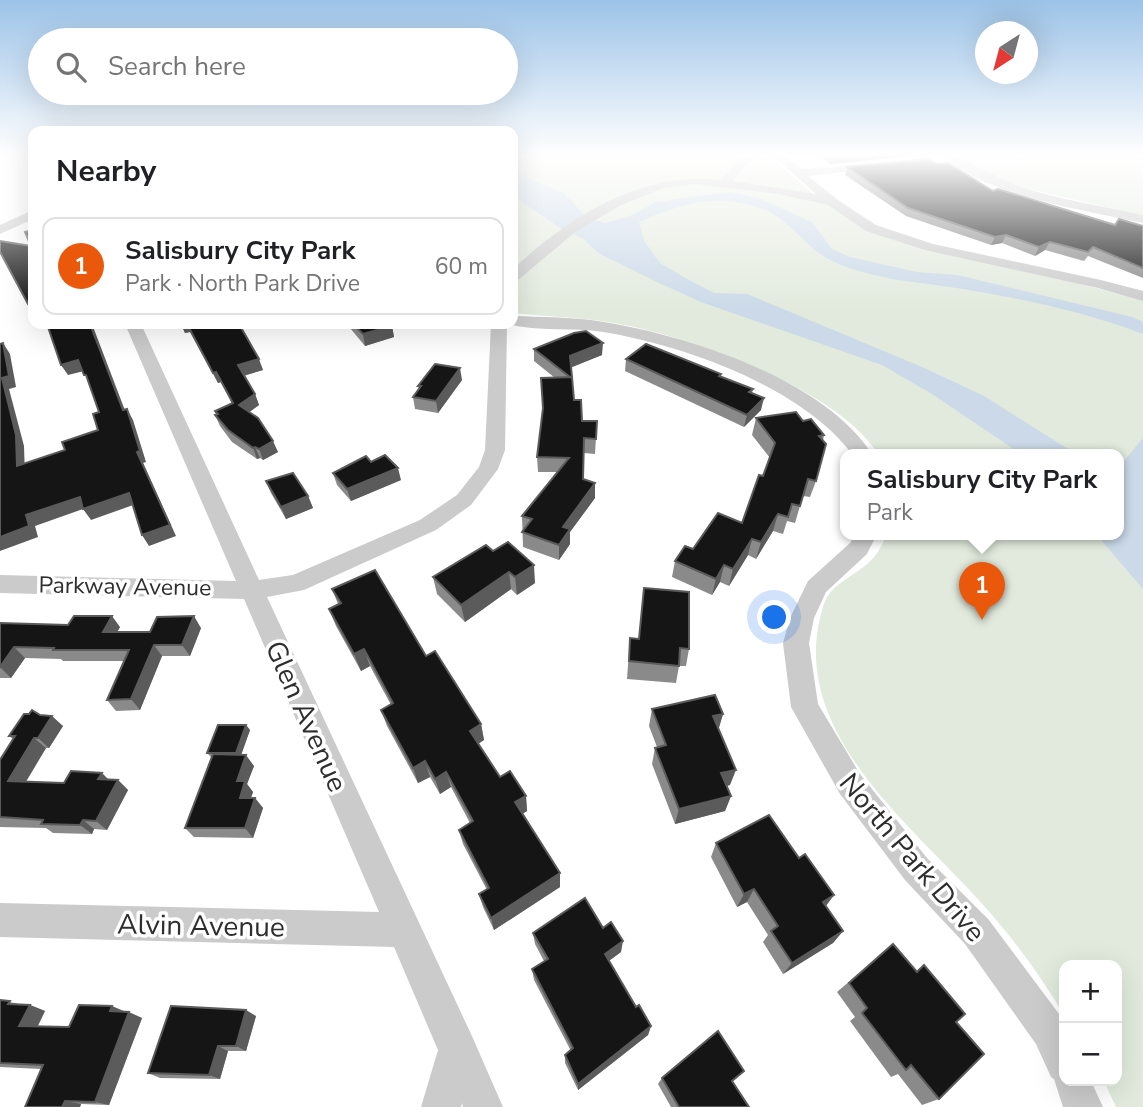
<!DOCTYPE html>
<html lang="en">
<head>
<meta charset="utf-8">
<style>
  :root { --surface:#fff; --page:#f2f2f2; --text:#202124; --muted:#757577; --line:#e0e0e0; --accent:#ea580c }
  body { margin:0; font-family:"Nunito Sans",sans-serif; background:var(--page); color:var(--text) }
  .controls { position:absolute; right:21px; bottom:21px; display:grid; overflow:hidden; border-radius:14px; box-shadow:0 7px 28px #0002 }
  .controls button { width:63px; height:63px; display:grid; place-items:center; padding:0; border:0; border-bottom:2px solid var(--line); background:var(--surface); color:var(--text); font:35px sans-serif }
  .compass { position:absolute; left:975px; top:21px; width:63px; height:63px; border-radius:50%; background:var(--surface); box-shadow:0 7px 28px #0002; rotate:216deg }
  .you { position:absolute; left:775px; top:618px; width:24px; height:24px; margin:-18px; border:5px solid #fff; border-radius:50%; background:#1a73e8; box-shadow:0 0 0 10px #1a73e833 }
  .badge { display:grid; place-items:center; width:46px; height:46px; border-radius:50%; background:var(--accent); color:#fff; font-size:23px; font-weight:700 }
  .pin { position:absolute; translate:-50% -58px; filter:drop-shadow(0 2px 4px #0008) }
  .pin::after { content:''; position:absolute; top:37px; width:24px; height:21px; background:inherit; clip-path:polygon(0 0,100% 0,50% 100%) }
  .popup { position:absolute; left:840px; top:449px; width:284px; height:91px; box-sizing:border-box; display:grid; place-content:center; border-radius:14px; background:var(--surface); filter:drop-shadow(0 2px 5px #0005); font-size:23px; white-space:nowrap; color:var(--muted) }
  .popup b { font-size:26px; color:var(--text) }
  .popup::after { content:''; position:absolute; left:50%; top:100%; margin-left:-14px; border:14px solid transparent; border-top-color:var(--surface) }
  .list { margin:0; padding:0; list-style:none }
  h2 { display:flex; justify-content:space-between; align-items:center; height:91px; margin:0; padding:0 28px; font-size:30px }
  h2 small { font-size:23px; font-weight:400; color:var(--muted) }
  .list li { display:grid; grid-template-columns:46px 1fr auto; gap:21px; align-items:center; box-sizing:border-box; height:98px; margin:0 14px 14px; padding:0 14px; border:2px solid var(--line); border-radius:14px }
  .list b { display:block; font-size:26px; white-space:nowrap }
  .list p { margin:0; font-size:23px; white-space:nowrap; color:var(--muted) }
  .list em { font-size:23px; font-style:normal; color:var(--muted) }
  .icon { flex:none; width:38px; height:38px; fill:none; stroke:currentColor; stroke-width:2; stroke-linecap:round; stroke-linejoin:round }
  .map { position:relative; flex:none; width:1143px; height:1107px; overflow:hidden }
  .search { position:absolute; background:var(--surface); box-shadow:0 7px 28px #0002; left:28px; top:28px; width:490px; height:77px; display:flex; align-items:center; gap:18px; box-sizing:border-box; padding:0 24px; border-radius:38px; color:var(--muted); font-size:26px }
  .panel { position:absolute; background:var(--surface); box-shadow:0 7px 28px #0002; left:28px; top:126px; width:490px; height:203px; border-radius:14px }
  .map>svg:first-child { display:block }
  .green { fill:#e2eadd }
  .water { fill:#cbd9e8 }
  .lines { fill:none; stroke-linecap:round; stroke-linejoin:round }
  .minor { fill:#cbcbcb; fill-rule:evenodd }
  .wall { fill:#8a8a8a }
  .shaded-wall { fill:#5b5b5b }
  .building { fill:#151515; stroke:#5b5b5b; stroke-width:2 }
  .labels { text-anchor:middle; stroke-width:7; stroke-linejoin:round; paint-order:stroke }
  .street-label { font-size:23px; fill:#2e2e2e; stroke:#fff }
  .near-street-label { font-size:28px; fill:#2e2e2e; stroke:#fff }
</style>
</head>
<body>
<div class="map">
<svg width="1143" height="1107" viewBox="0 0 1143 1107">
  <rect width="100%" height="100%" fill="#fff"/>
  <g class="green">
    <path d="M 513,155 L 769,155 L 815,196 L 866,229 L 1143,300 L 1143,1107 L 1116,1107 L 1104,1081 L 1117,1081 L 1117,965 L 1064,965 L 1064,1015 C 1043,980 1019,946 992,915 C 920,830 781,733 824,604 C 830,586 848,579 862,568 C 875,559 881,548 887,534 L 1118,534 L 1118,454 L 878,454 C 836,388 689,336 614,323 C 581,317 546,317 513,313 Z"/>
    <path d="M 956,155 L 1143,155 L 1143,216 L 1009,184 Z"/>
  </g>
  <g class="water">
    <path d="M 513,163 L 530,179 L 564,193 L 586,217 L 605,223 L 630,216 L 656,202 L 730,192 L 759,198 L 812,222 L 832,249 L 850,257 L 917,272 L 958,275 L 1132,317 L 1143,322 L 1143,334 C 1085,312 1024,299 963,289 C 921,282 873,280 834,262 C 810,251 797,230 776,216 C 763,207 741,202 725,201 C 695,199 666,210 639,222 L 644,241 L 660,263 L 689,280 L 714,293 L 747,294 L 922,367 L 984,396 L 1076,454 L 1021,454 L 932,394 L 882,365 L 701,302 L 659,283 L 598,253 L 584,239 L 562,229 L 513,196 Z"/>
    <path d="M 1143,438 L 1143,589 L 1096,534 L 1118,534 L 1119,467 Z"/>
  </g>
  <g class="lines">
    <g class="minor">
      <path d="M 743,155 L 754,155 L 733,181 L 816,194 L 772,155 L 784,155 L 801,169 L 881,163 L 883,165 L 877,168 L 808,176 L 838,200 L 876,225 L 933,244 L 1101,280 L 1143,291 L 1143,301 L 1098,288 L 925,250 L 866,231 L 828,205 L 778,194 L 695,184 L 664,188 L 619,206 L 574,233 L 518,280 L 513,281 L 513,269 C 568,217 643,170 721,180 Z"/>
      <path d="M 942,155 C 963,155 997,179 1021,187 C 1061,200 1102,206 1143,215 L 1143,223 C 1086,210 984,196 942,155 Z"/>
      <path d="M 33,210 L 33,219 L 0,234 L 0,225 Z"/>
      <path d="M 513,316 C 543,317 574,317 604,322 C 689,336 823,379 872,454 L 852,454 C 802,387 683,345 603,332 C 572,327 538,332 507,324 L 513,324 Z"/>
      <path d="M 125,324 L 141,324 L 259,580 L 293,575 L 420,520 L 457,495 L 479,467 L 485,450 L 491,324 L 507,324 L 505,450 L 498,469 L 471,505 L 436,530 L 304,590 L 267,597 L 471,1034 L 503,1107 L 463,1107 L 462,1103 L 461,1107 L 421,1107 L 438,1050 L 394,947 L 0,937 L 0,903 L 379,912 L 244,599 L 0,593 L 0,575 L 236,581 Z"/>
      <path d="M 855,534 L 877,534 L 867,554 L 826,592 L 814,618 L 809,643 L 818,704 L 860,774 L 927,858 L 989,920 L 1062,1018 L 1064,1081 L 1091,1081 L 1103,1107 L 1063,1107 L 1054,1079 L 1051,1077 L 1036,1044 L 965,944 L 905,880 L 840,794 L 791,707 L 783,643 L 790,618 L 808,581 L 850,543 Z"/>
    </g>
  </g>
  <g class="wall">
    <path d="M 819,155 L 911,155 L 910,156 L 830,164 Z"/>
    <path d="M 937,164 L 993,191 L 1115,225 L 1143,226 L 1143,278 L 1088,256 L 1084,261 L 1045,250 L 1035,256 L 1002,243 L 991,245 L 906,216 L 845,175 L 847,167 Z"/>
    <path d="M 181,324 L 239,324 L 263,370 L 244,376 L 255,394 L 259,405 L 249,412 L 278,452 L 263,460 L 260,458 L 257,459 L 232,442 L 220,426 L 215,415 L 216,415 L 215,411 L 232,404 L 221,382 L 218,383 L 190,332 L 185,333 Z"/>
    <path d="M 349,324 L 390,324 L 392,326 L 394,337 L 365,346 L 350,328 Z"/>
    <path d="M 534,349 L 602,355 L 571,367 L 574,400 L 582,421 L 597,421 L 595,454 L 584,453 L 583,479 L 595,498 L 570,532 L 570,544 L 559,560 L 523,547 L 522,516 L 557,472 L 538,472 L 537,457 L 555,378 L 534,361 Z"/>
    <path d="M 626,359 L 721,377 L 753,389 L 752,393 L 761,410 L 744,427 L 625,371 Z"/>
    <path d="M 462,380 L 438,413 L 415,409 L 413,397 L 419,389 L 418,386 Z"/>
    <path d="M 756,418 L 824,435 L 816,481 L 810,497 L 803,496 L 795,523 L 787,521 L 783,534 L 773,531 L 756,559 L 748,555 L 729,586 L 720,582 L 712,595 L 672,577 L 675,561 L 693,549 L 742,523 L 763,476 L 770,458 L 752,435 Z"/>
    <path d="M 333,473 L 401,480 L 351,501 L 337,485 Z"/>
    <path d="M 266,481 L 308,496 L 313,508 L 286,519 L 271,493 Z"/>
    <path d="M 493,551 L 535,583 L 517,595 L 511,589 L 465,622 L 437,594 L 433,577 Z"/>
    <path d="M 332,589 L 426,656 L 481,724 L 484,740 L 478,744 L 500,777 L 526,796 L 527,811 L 522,814 L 560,873 L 560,887 L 494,930 L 483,907 L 479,894 L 487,890 L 463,844 L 459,830 L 470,823 L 451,787 L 440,794 L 430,777 L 418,783 L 387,726 L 381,710 L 391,705 L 370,666 L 361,671 L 336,626 L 329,609 L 338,604 Z"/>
    <path d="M 0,623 L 120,627 L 117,632 L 150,632 L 201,628 L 190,656 L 162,656 L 140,710 L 116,711 L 107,700 L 124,661 L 63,661 L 61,659 L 25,658 L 11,678 L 0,678 Z"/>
    <path d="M 630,638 L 689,649 L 686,666 L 679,666 L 676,683 L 627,679 Z"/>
    <path d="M 652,709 L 723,714 L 718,730 L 730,785 L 726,786 L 731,796 L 725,811 L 675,824 L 652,764 L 655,748 L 657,747 L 649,726 Z"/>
    <path d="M 29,714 L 40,715 L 63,726 L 49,748 L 46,748 L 26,782 L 64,783 L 109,779 L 118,780 L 128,790 L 107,830 L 94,829 L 92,834 L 53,833 L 46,828 L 0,827 L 0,760 L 13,739 L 9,736 Z"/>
    <path d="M 246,725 L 250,730 L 241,755 L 254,766 L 247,784 L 253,792 L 251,798 L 255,798 L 263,808 L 253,838 L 194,837 L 185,828 L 212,758 L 207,753 Z"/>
    <path d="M 716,843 L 799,858 L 834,895 L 826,906 L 843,931 L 833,943 L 783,974 L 763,942 L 768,935 L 747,902 L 737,907 L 711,857 Z"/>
    <path d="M 603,928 L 621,952 L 609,961 L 636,1007 L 651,1026 L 648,1035 L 578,1090 L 565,1063 L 565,1055 L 571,1051 L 534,980 L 532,969 L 544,961 L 535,944 L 533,933 Z"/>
    <path d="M 893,944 L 916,971 L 924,965 L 956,1022 L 939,1099 L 922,1105 L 898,1074 L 891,1077 L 850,1021 L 855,1017 L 837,992 Z"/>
    <path d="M 0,1000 L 19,1004 L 30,1005 L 45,1011 L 38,1026 L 69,1027 L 126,1012 L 142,1018 L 109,1105 L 81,1104 L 80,1107 L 25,1107 L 41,1069 L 0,1067 Z"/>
    <path d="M 256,1016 L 246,1051 L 228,1051 L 220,1079 L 160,1078 L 148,1073 Z"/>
    <path d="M 662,1078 L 732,1081 L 749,1107 L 671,1107 L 658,1084 Z"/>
  </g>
  <g class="shaded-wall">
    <path d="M 832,155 L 911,155 L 910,156 L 830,164 Z"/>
    <path d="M 1006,235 L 1002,243 L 991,245 L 995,237 Z"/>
    <path d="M 1050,242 L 1045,250 L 1035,256 L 1039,247 Z"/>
    <path d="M 33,302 L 33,313 L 28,304 Z"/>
    <path d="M 90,324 L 92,324 L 129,421 L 123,410 Z"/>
    <path d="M 181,324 L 187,324 L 190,332 L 185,333 Z"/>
    <path d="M 392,326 L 394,337 L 365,346 L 363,334 Z"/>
    <path d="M 3,343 L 10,354 L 16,387 L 9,389 L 24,446 L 25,477 L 17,466 L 2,378 Z"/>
    <path d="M 603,343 L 602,355 L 570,368 L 570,356 Z"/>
    <path d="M 259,359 L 263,370 L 242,376 L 238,365 Z"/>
    <path d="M 78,360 L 84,371 L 68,375 L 61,365 Z"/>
    <path d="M 460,368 L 462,380 L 438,413 L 436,401 Z"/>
    <path d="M 216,372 L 221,382 L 218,383 L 213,373 Z"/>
    <path d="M 255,394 L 259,405 L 244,416 L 239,405 Z"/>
    <path d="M 764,398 L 761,410 L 744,427 L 747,415 Z"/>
    <path d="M 127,409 L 133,420 L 146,462 L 143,463 L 176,536 L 149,546 L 142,535 L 137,452 Z"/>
    <path d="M 273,441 L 278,452 L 263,460 L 259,449 Z"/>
    <path d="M 255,447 L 260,458 L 257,459 L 253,448 Z"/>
    <path d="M 398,468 L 401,480 L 351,501 L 347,489 Z"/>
    <path d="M 595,483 L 595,498 L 570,532 L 570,544 L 559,560 L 559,545 L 563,527 Z"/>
    <path d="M 129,493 L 136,504 L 91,520 L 83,509 L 35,526 L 38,537 L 0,551 L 0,537 L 26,515 L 80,497 Z"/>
    <path d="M 308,496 L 313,508 L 286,519 L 281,507 Z"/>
    <path d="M 778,514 L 773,531 L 756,559 L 761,542 Z"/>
    <path d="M 752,539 L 748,555 L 729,586 L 733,569 Z"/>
    <path d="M 534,565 L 535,583 L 517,595 L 515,577 Z"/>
    <path d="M 724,565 L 720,582 L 712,595 L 716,579 Z"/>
    <path d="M 509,572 L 511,589 L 465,622 L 461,605 Z"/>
    <path d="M 112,616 L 120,627 L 111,643 L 103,632 Z"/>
    <path d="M 194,616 L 201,628 L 190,656 L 182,645 Z"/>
    <path d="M 154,645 L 162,656 L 140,710 L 131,699 Z"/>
    <path d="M 14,647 L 25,658 L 11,678 L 0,667 Z"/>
    <path d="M 364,649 L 370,666 L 361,671 L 354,654 Z"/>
    <path d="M 723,714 L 718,731 L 713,716 Z"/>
    <path d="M 52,716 L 63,726 L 49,748 L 38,738 Z"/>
    <path d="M 481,724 L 484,740 L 473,747 L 470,731 Z"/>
    <path d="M 246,725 L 250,730 L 240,758 L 236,753 Z"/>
    <path d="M 34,738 L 46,748 L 20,791 L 8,781 Z"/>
    <path d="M 246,755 L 254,766 L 247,784 L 253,792 L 247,808 L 240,798 L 237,781 Z"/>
    <path d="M 425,761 L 430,777 L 418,783 L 413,768 Z"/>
    <path d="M 736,770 L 730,785 L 715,789 L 721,773 Z"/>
    <path d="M 446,772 L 451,787 L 440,794 L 435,779 Z"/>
    <path d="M 102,773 L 112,783 L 98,779 Z"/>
    <path d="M 118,780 L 128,790 L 107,830 L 96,821 Z"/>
    <path d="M 526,796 L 527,811 L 517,817 L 515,802 Z"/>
    <path d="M 731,796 L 725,811 L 675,824 L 679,809 Z"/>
    <path d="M 255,798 L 263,808 L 253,838 L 245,828 Z"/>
    <path d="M 83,820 L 94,829 L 92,834 L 80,825 Z"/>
    <path d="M 560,873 L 560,887 L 494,930 L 491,918 Z"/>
    <path d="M 754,889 L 747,902 L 737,907 L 744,894 Z"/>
    <path d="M 834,895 L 824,908 L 823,902 Z"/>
    <path d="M 843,931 L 833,943 L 783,974 L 792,963 Z"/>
    <path d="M 623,941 L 621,952 L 603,965 L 605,954 Z"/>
    <path d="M 30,1005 L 45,1011 L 35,1031 L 19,1026 Z"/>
    <path d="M 112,1006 L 126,1012 L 110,1011 Z"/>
    <path d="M 246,1010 L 256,1016 L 246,1051 L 236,1046 Z"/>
    <path d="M 129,1012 L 142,1018 L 109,1105 L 95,1102 Z"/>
    <path d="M 651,1026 L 648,1035 L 578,1090 L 578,1084 Z"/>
    <path d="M 218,1046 L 228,1051 L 220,1079 L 209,1075 Z"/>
    <path d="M 65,1101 L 81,1104 L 80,1107 L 62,1107 Z"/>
  </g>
  <g class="building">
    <path d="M 929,159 L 937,164 L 948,163 L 993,191 L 998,189 L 1115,225 L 1119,219 L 1143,226 L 1143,268 L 1093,247 L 1088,252 L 1050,242 L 1039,247 L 1006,235 L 995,237 L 908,208 L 847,167 Z"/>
    <path d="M 33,230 L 33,302 L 28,304 L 0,252 L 0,241 L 31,246 L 25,232 Z"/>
    <path d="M 47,324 L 90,324 L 123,410 L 127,409 L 140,451 L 137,452 L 170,525 L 142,535 L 129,493 L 83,509 L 80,497 L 26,515 L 29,526 L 0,537 L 0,344 L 3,343 L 9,376 L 2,378 L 16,435 L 17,466 L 65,450 L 62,442 L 98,430 L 93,414 L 99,412 L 86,375 L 84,375 L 78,360 L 61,365 Z"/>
    <path d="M 187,324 L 239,324 L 259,359 L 238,365 L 255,394 L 239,405 L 258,418 L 273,441 L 259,449 L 255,447 L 253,448 L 228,430 L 215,415 L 218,414 L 215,411 L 233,403 L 216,372 L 213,373 Z"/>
    <path d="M 353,324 L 390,324 L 392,326 L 363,334 Z"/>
    <path d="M 586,331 L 603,343 L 570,356 L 572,377 L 570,377 L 534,349 L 574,333 Z"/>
    <path d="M 646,344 L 721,374 L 719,376 L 753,389 L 749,392 L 764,398 L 747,415 L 626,359 Z"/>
    <path d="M 435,364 L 460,368 L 436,401 L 413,397 L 421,386 L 418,386 Z"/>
    <path d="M 572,377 L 574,400 L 581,400 L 582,421 L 597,421 L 596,439 L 584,438 L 583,479 L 595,483 L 563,527 L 570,529 L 559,545 L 522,532 L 532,519 L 522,516 L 569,458 L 537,457 L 543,408 L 541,378 Z"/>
    <path d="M 796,412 L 803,421 L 811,419 L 824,435 L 819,436 L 826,444 L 816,481 L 808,479 L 800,506 L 792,504 L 788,517 L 778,514 L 761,542 L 752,539 L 733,569 L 724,565 L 716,579 L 675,561 L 685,546 L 693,549 L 718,513 L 742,523 L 759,475 L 763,476 L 775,443 L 756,418 Z"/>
    <path d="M 385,455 L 398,468 L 347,489 L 333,473 L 366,456 L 371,462 Z"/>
    <path d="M 293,473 L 308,496 L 281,507 L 266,481 Z"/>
    <path d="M 508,542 L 534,565 L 515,577 L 509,572 L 461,605 L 433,577 L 486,545 L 493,551 Z"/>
    <path d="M 375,570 L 426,656 L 435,651 L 481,724 L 470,731 L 500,777 L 510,771 L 526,796 L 515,802 L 560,873 L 491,918 L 479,894 L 489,888 L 459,830 L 473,821 L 446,772 L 435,779 L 425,761 L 413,768 L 381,710 L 393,703 L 364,649 L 354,654 L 329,609 L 341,603 L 332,589 Z"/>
    <path d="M 644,588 L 689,592 L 689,649 L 680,648 L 679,666 L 629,661 L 630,638 L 639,639 Z"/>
    <path d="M 74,616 L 112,616 L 103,632 L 150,632 L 157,617 L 194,616 L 182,645 L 154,645 L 131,699 L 107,700 L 129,650 L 53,650 L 54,648 L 14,647 L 0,667 L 0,623 L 68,625 Z"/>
    <path d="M 715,695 L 723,714 L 713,716 L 736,770 L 721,773 L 731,796 L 679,809 L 655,748 L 666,745 L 652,709 Z"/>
    <path d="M 32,710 L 40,715 L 52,716 L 38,738 L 34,738 L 8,781 L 64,783 L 71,771 L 102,773 L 98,779 L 118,780 L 96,821 L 83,820 L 80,825 L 41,824 L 43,820 L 0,817 L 0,760 L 15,736 L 9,736 L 24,714 L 29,714 Z"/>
    <path d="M 218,725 L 246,725 L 236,753 L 207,753 Z"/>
    <path d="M 213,754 L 246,755 L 237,781 L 245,781 L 240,798 L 255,798 L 245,828 L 185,828 Z"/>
    <path d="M 769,815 L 799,858 L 805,854 L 834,895 L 823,902 L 843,931 L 792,963 L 771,931 L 778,926 L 754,889 L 744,894 L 716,843 Z"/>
    <path d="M 585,898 L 603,928 L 611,922 L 623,941 L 605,954 L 636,1007 L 639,1005 L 651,1026 L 578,1084 L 565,1055 L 573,1048 L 532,969 L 548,959 L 533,933 Z"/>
    <path d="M 893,944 L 917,972 L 924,965 L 965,1014 L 956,1022 L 984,1054 L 939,1099 L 911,1065 L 906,1070 L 862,1013 L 867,1008 L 849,983 Z"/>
    <path d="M 0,1000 L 10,1001 L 8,1004 L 30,1005 L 19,1026 L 69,1027 L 79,1005 L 112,1006 L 110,1011 L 129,1012 L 95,1102 L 65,1101 L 62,1107 L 25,1107 L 43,1065 L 0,1063 Z"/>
    <path d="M 171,1006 L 246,1010 L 236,1046 L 218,1046 L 209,1075 L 148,1073 Z"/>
    <path d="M 718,1031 L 744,1071 L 732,1081 L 749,1107 L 679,1107 L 662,1078 Z"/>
  </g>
  <linearGradient id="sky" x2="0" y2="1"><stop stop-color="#9cc3e8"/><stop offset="0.5" stop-color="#fff"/><stop offset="1" stop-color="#fff" stop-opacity="0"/></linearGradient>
  <rect width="1143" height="310" fill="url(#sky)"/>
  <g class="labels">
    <g class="street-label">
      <text transform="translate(125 586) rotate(1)" y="8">Parkway Avenue</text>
    </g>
    <g class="near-street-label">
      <text transform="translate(307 716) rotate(66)" y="10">Glen Avenue</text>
      <text transform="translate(913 857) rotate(50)" y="10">North Park Drive</text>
      <text transform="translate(201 925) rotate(1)" y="10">Alvin Avenue</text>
    </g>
  </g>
</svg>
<div class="controls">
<button>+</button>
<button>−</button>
</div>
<svg class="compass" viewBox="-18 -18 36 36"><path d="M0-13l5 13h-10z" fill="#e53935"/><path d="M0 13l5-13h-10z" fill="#757577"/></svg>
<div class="you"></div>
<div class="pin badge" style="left:982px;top:620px">1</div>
<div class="popup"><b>Salisbury City Park</b>Park</div>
<div class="search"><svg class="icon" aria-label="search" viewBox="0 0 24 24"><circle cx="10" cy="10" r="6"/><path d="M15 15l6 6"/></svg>Search here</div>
<section class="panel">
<h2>Nearby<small></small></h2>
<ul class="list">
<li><span class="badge">1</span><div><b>Salisbury City Park</b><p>Park · North Park Drive</p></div><em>60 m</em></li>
</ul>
</section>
</div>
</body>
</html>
